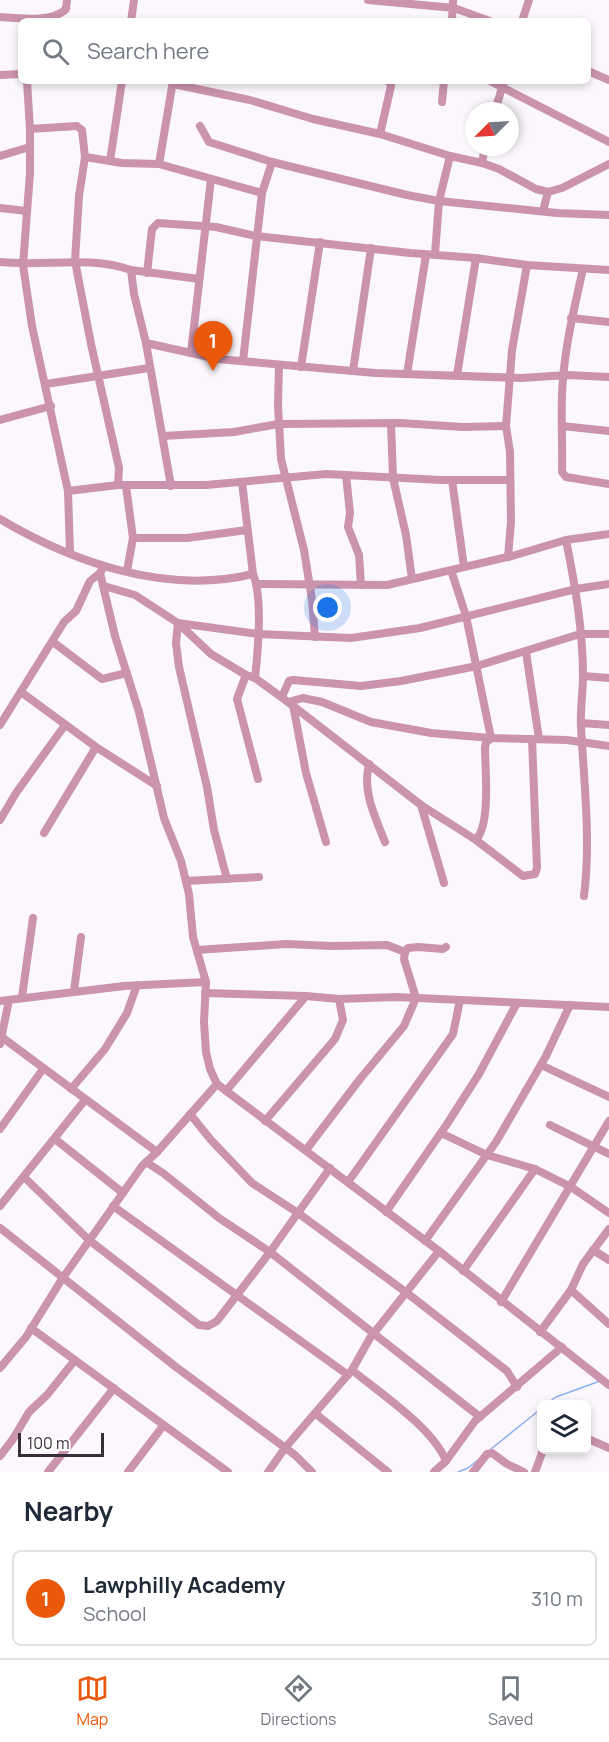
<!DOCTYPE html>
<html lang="en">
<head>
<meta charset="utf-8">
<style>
  :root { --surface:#fff; --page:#f2f2f3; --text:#1f2937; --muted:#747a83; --line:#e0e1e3; --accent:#ea580c }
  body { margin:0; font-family:Manrope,sans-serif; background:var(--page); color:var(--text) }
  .controls { position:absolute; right:18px; bottom:18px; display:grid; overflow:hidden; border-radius:9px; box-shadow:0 3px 9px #0003 }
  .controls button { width:54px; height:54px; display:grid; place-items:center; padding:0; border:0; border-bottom:2px solid var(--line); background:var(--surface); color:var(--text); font:30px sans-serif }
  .compass { position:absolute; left:465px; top:102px; width:54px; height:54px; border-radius:50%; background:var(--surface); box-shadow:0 3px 9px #0003; rotate:246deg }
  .scale { position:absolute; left:18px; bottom:15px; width:86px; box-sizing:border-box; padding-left:6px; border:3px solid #372e39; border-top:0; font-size:16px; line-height:21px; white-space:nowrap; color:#372e39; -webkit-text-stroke:4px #fff; paint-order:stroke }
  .you { position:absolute; left:328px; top:608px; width:21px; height:21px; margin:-15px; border:4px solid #fff; border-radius:50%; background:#1a73e8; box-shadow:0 0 0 9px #1a73e833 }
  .badge { display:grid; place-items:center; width:39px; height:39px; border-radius:50%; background:var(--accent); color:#fff; font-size:20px; font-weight:700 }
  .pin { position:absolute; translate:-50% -50px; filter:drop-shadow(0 2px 3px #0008) }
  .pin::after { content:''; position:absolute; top:32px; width:21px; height:18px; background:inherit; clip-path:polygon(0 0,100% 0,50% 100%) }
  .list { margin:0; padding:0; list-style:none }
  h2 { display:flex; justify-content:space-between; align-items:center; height:78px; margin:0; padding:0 24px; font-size:26px }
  h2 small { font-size:20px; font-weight:400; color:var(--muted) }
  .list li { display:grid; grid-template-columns:39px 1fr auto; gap:18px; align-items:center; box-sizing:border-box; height:96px; margin:0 12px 12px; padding:0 12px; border:2px solid var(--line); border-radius:9px }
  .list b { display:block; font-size:22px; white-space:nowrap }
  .list p { margin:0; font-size:20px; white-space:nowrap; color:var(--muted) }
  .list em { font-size:20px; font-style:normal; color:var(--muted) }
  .icon { flex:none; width:33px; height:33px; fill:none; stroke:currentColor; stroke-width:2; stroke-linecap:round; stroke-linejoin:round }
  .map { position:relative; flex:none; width:609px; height:1472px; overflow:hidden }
  .search { position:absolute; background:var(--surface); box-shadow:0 3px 9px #0003; left:18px; right:18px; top:18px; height:66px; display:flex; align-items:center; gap:15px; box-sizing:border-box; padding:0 21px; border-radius:9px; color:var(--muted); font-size:22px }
  .sheet { height:186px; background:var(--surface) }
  nav { display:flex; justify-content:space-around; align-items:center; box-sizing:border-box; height:84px; border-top:2px solid var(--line); background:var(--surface); font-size:16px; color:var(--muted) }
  nav a { display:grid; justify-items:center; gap:3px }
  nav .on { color:var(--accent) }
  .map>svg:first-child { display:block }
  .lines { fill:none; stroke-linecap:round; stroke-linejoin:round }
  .stream { stroke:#8ab1f4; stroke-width:1.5 }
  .minor { stroke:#cb93ad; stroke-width:8 }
</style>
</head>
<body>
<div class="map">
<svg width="609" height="1472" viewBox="0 0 609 1472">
  <rect width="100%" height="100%" fill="#fbf7fc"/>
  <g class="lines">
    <g class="stream">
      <path d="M 546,1404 L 556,1397 L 600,1381"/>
      <path d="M 491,1449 L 542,1408"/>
      <path d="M 458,1472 L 468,1468 L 478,1460"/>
    </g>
    <g class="minor">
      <path d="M 368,0 L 454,8 L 490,21"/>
      <path d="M 0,17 C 17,18 53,23 66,9 L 67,0"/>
      <path d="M 131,21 L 134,0"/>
      <path d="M 452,21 L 453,0"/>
      <path d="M 522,21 L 529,0"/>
      <path d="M 588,71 L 609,80"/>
      <path d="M 0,75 L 21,74"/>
      <path d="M 27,81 L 30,129 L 30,173 L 23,265 L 32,326 L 68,491 L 70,553"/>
      <path d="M 490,81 L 609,142"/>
      <path d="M 173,84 L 250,100 L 313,119 L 380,134 L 450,156 L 482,163 L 499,169 L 536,189 L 548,192"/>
      <path d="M 442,102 L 444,81"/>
      <path d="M 495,111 L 504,81"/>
      <path d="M 200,126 L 209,142 L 272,162 L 407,195 L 439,201 L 557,213 L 609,215"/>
      <path d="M 30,129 L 77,126 L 82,130 L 85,157 L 79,196 L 75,261 L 91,344 L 119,468 L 118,485"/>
      <path d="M 380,134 L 391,86 L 389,81"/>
      <path d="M 0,156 L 30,147"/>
      <path d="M 85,157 L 122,163 L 159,164 L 262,193"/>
      <path d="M 110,161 L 122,81"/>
      <path d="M 482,163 L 485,147"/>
      <path d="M 159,164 L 173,81"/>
      <path d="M 0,208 L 27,211"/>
      <path d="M 543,211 L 548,192 L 562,188 L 609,164"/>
      <path d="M 435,254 L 439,201 L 450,156"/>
      <path d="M 0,262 C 44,267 88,255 131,270 L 134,294 L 146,343 L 218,359 L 375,373 L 521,378 L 568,375 L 609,377"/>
      <path d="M 583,269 C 575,305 566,341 563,379 C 560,410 563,441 562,472 L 566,477 L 609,484"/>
      <path d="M 131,270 L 199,279"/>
      <path d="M 147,273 L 152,229 L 158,223 L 216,227 L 256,236 L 410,253 L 476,258 L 527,265 L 609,270"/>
      <path d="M 571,318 L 609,322"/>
      <path d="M 146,343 L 171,486"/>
      <path d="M 191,353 L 211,179"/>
      <path d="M 243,361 L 262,193 L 272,162"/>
      <path d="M 279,365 L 278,405 L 281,459 L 304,550 L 312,600 L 315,637"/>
      <path d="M 301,367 L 320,242"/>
      <path d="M 353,371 L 371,248"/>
      <path d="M 407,374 L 426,255"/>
      <path d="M 457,375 L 476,258"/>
      <path d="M 46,384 L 149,368"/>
      <path d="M 0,420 L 51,406"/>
      <path d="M 391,423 L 393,478 L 406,535 L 412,579"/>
      <path d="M 562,426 L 609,431"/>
      <path d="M 163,436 L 234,432 L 278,424 L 400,423 L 463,427 L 506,426"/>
      <path d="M 346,475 L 350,513 L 348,527 L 359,555 L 361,585"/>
      <path d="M 452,480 L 464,567"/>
      <path d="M 242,482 L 253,574 C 263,598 258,651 255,678"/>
      <path d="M 126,486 L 133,538 L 187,538 L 247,530"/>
      <path d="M 68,491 L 118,485 L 206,485 L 326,474 L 441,480 L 510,480"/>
      <path d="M 0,519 C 74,563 167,595 253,574"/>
      <path d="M 566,540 C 575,585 583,630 583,676 C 583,693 580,710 581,727 C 584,783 591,840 584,896"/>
      <path d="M 508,557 L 511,522 L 510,452 L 506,426 L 512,350 L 527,265"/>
      <path d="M 451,570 L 466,616 L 491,738 L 486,743 L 485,747 C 485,771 491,823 476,840"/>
      <path d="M 127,571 L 133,538"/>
      <path d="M 258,584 L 387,585 L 512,556 L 566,540 L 609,534"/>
      <path d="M 104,586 L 135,595 L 178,623 L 211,654 L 246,675 L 255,678 L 288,702 L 303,698 L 322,702 L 371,722 L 431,733 L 491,738 L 567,740 L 609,746"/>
      <path d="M 53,642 L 102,679 L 127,673"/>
      <path d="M 526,652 L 539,739"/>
      <path d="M 246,675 L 237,699 L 258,779"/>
      <path d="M 583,676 L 609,678"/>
      <path d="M 21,692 L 96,747 L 157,786"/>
      <path d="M 282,697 L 289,681 L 293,680 L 361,686 L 401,681 L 477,666 L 580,634 L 609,634"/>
      <path d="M 288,702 L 421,805 L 476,840 L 523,876 L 535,874 L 537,868 L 532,739"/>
      <path d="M 293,705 L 306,773 L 326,842"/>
      <path d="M 581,723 L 609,725"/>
      <path d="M 0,725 L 64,622 L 76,611 L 90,581 L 100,573"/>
      <path d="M 369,764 C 362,792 375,816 385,842"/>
      <path d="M 421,805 L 444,883"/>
      <path d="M 0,820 L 16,793 L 65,725"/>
      <path d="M 44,833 L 96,747"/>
      <path d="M 227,879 L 214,830 L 207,787 L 179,667 L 176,643 L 178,623 L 258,634 L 351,638 L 420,628 L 576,589 L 609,584"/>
      <path d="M 186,881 L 259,877"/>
      <path d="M 197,950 L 286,944 L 332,946 L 387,945 L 405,952"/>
      <path d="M 74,991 L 81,937"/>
      <path d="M 205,993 L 306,996 L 339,999 L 396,997 L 609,1007"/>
      <path d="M 22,997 L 33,918"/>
      <path d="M 0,1001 L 124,986 L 206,982"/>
      <path d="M 3,1038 L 157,1152"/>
      <path d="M 0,1044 L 9,1000"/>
      <path d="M 541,1065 L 609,1097"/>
      <path d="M 217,1084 L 439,1251 L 609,1385"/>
      <path d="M 71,1089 L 105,1049 L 127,1013 L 137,985"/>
      <path d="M 226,1091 L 306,996"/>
      <path d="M 190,1114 L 211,1140 L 252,1183 L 298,1213 L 407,1293 L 507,1371 L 517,1387"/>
      <path d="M 265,1121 L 335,1039 L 343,1020 L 339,999"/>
      <path d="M 550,1125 L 609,1154"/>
      <path d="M 0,1129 L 43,1069"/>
      <path d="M 441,1133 L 487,1155 L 535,1169 L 571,1187 L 609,1213"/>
      <path d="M 55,1139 L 123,1193"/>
      <path d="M 306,1150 L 360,1079 L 404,1026 L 416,998 L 404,959 L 405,952 L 408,948 L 418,947 L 443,949 L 446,947"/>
      <path d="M 146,1162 L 163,1173 L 219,1218 L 270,1252 L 480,1417"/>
      <path d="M 24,1177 L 89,1240 L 199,1325 L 208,1326 L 217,1321 L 270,1252 L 330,1168"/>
      <path d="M 348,1182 L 453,1034 L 460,1000"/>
      <path d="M 0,1206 L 85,1100"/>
      <path d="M 113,1206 L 348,1375"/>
      <path d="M 386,1212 L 447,1124 L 479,1074 L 517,1003"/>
      <path d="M 0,1228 L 176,1367 L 295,1455 L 312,1472"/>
      <path d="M 425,1241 L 496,1142 L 546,1056 L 570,1005"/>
      <path d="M 593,1250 L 609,1260"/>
      <path d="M 463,1271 L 535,1169"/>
      <path d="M 571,1290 L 609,1324"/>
      <path d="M 501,1302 L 609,1121"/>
      <path d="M 31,1328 L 228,1472"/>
      <path d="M 540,1332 L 571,1290 L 583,1264 L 609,1229"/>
      <path d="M 0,1368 L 26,1337 L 62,1279 L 142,1166 L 157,1152 L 217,1084 L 210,1069 L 206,1052 L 204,1022 L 206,982 L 193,937 L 189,894 L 181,861 L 164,818 L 139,712 L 115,636 L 100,573 L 104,566"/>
      <path d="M 352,1370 C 380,1393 433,1428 446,1461"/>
      <path d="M 316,1414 L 388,1472"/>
      <path d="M 541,1415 L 542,1416"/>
      <path d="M 586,1438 L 609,1448"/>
      <path d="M 0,1456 L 13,1439 L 29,1412 L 47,1395 L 75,1360"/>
      <path d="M 48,1472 L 114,1388"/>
      <path d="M 128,1472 L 163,1426"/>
      <path d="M 268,1472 L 285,1448 L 352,1370 L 370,1338 L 439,1251"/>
      <path d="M 434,1472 L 446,1461 L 475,1421 L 562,1347"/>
      <path d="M 473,1472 L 487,1454 L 492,1453 L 507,1464 L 524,1472"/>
      <path d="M 535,1472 L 543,1450"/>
    </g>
  </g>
</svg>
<div class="controls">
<button><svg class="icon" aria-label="layers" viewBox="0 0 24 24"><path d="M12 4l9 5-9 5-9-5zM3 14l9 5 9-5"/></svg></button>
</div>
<svg class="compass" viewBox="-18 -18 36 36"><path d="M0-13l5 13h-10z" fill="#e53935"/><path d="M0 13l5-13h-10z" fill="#747a83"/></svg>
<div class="scale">100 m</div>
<div class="you"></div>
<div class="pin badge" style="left:213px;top:371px">1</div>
<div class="search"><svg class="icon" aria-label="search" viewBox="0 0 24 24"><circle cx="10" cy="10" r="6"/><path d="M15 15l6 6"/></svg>Search here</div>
</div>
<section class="sheet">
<h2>Nearby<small></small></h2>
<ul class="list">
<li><span class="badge">1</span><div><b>Lawphilly Academy</b><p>School</p></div><em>310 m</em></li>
</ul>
</section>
<nav>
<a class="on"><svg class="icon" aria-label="map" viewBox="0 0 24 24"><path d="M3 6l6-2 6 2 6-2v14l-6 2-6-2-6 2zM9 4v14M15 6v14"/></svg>Map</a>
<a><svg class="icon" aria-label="directions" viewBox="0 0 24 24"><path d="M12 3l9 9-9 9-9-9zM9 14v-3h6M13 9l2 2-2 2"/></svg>Directions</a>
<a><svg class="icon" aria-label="saved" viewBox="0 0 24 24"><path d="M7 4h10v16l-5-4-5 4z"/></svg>Saved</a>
</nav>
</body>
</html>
